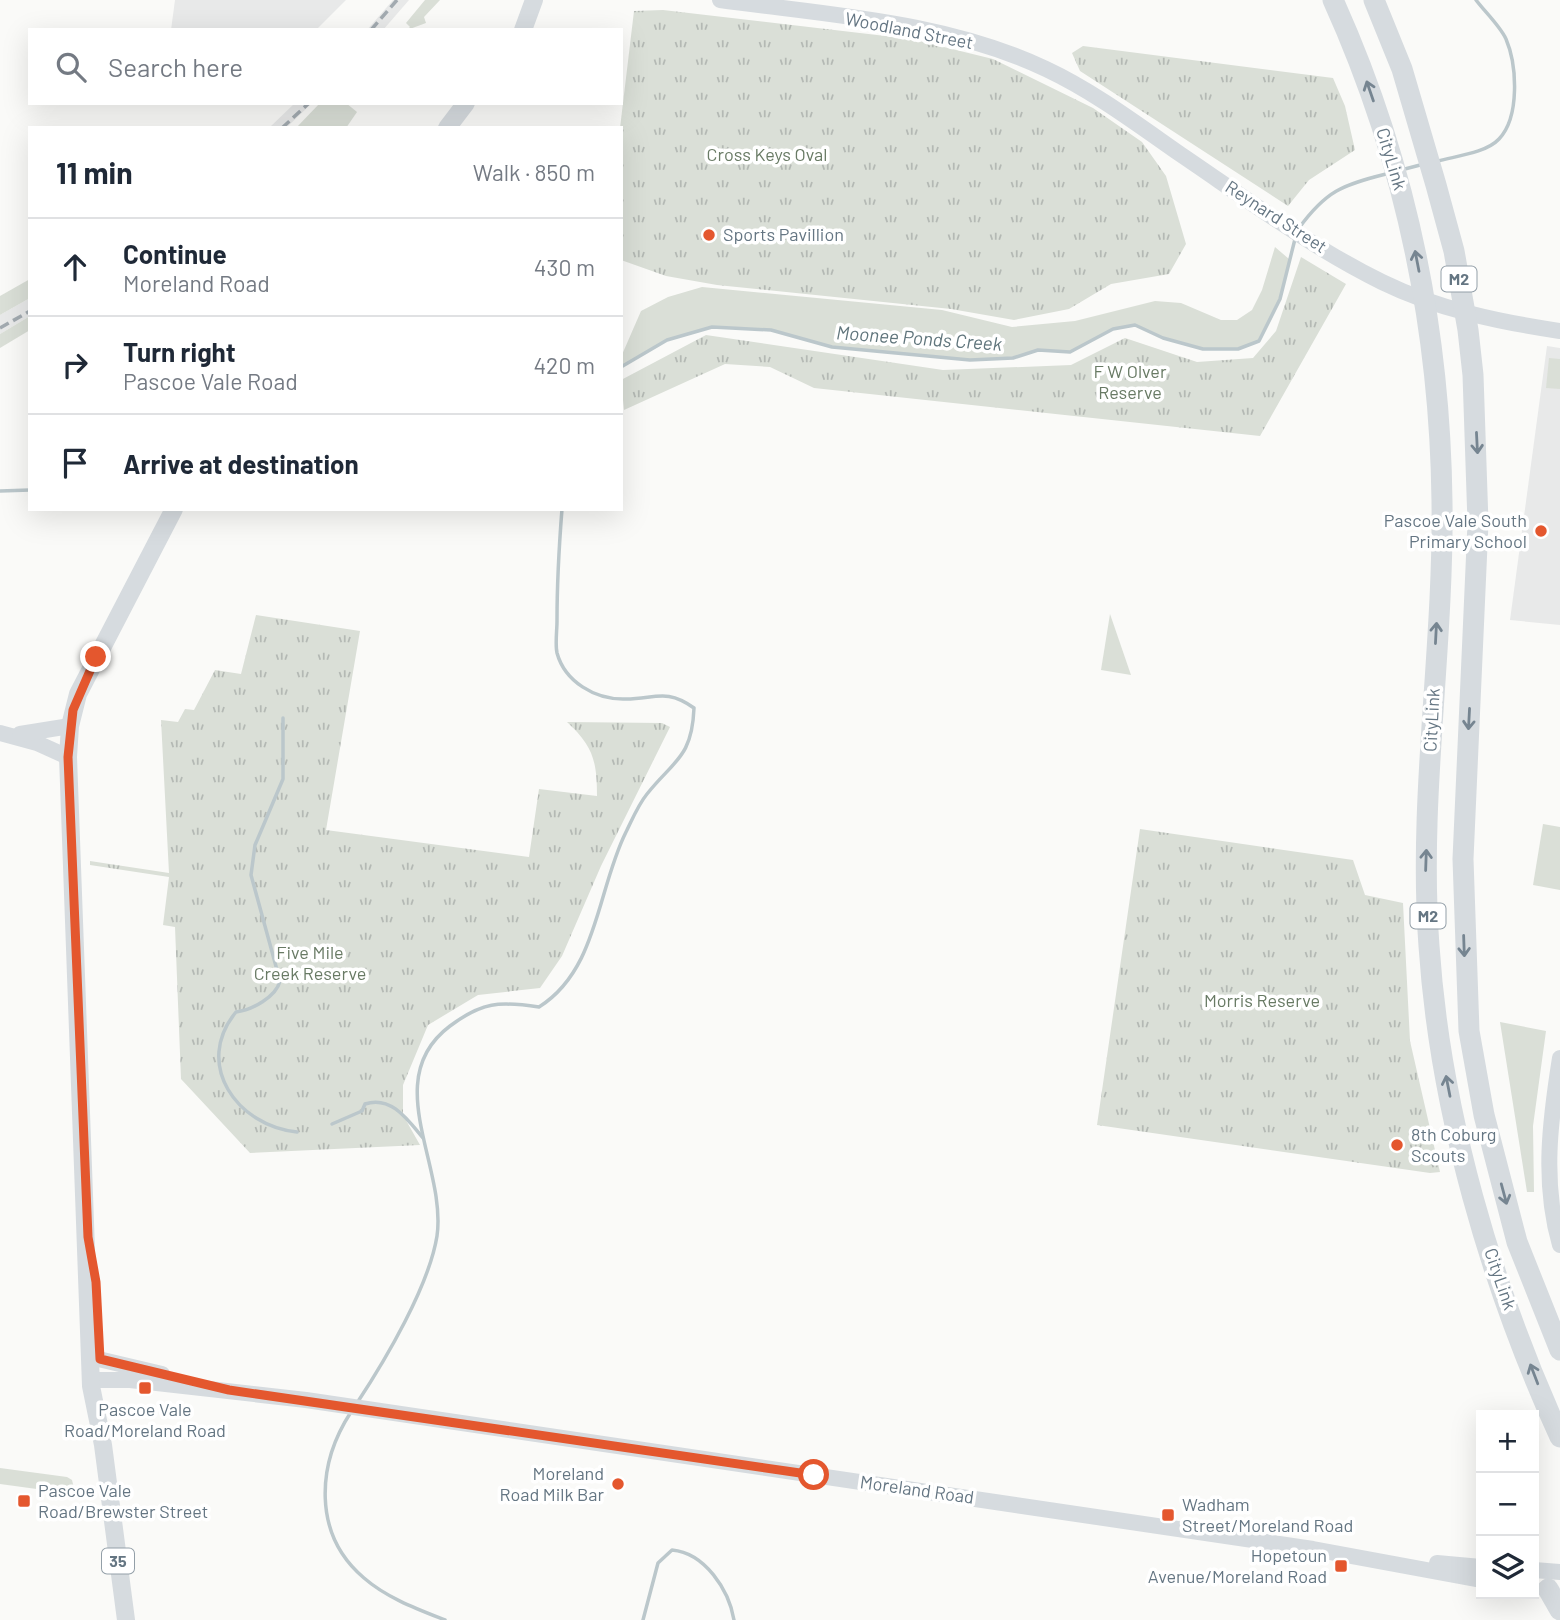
<!DOCTYPE html>
<html lang="en">
<head>
<meta charset="utf-8">
<style>
  :root { --surface:#fff; --page:#f6f6f7; --text:#1f2937; --muted:#747a83; --line:#e0e1e3 }
  body { margin:0; font-family:Barlow,sans-serif; background:var(--page); color:var(--text) }
  .controls { position:absolute; right:21px; bottom:21px; display:grid; overflow:hidden; border-radius:0px; box-shadow:0 7px 28px #0002 }
  .controls button { width:63px; height:63px; display:grid; place-items:center; padding:0; border:0; border-bottom:2px solid var(--line); background:var(--surface); color:var(--text); font:35px sans-serif }
  .stop { position:absolute; width:21px; height:21px; margin:-16px; border:5px solid #e4572e; border-radius:50%; background:#fff }
  .stop.end { background:#e4572e; border-color:#fff; box-shadow:0 2px 7px #0008 }
  .list { margin:0; padding:0; list-style:none }
  h2 { display:flex; justify-content:space-between; align-items:center; height:91px; margin:0; padding:0 28px; font-size:30px }
  h2 small { font-size:23px; font-weight:400; color:var(--muted) }
  .list li { display:grid; grid-template-columns:46px 1fr auto; gap:21px; align-items:center; box-sizing:border-box; height:98px; padding:0 28px; border-top:2px solid var(--line) }
  .list b { display:block; font-size:26px; white-space:nowrap }
  .list p { margin:0; font-size:23px; white-space:nowrap; color:var(--muted) }
  .list em { font-size:23px; font-style:normal; color:var(--muted) }
  .icon { flex:none; width:38px; height:38px; fill:none; stroke:currentColor; stroke-width:2; stroke-linecap:round; stroke-linejoin:round }
  .map { position:relative; flex:none; width:1560px; height:1620px; overflow:hidden }
  .search { position:absolute; background:var(--surface); box-shadow:0 7px 28px #0002; left:28px; top:28px; width:595px; height:77px; display:flex; align-items:center; gap:18px; box-sizing:border-box; padding:0 24px; border-radius:0px; color:var(--muted); font-size:26px }
  .panel { position:absolute; background:var(--surface); box-shadow:0 7px 28px #0002; left:28px; top:126px; width:595px; height:385px; border-radius:0px }
  .map>svg:first-child { display:block }
  .built { fill:#e8e9e9 }
  .grass { fill:#dadfd7 }
  .park { fill:url(#park-tufts) }
  .lines { fill:none; stroke-linecap:round; stroke-linejoin:round }
  .stream { stroke:#bbc7cb; stroke-width:3.5 }
  .secondary { stroke:#d6dbdf; stroke-width:16 }
  .primary { stroke:#d6dbdf; stroke-width:18 }
  .highway { stroke:#d6dbdf; stroke-width:21 }
  .rail { stroke:#a2aab0; stroke-width:3.5; stroke-dasharray:10 5; stroke-linecap:butt }
  .oneway { stroke:#768591 }
  .route { stroke:#e4572e; stroke-width:9 }
  .poi-dot { fill:#e4572e; stroke:#fff; stroke-width:2.5 }
  .labels { text-anchor:middle; stroke-width:7; stroke-linejoin:round; paint-order:stroke }
  .shield { fill:#fff; stroke:#939fa8; stroke-width:2 }
  .shield-label { font-size:16px; font-weight:bold; fill:#657683 }
  .street-label { font-size:18px; fill:#657683; stroke:#fff }
  .park-label { font-size:18px; fill:#687a64; stroke:#fff }
  .poi-label { font-size:18px; fill:#657683; stroke:#fff; text-anchor:start }
  .water-label { font-size:19px; font-style:italic; fill:#60757c; stroke:#fff }
</style>
</head>
<body>
<div class="map">
<svg width="1560" height="1620" viewBox="0 0 1560 1620">
  <defs>
    <pattern id="park-tufts" width="24" height="20" patternUnits="userSpaceOnUse" patternTransform="scale(1.75)"><rect width="24" height="20" fill="#dadfd7"/><path d="M3 7l-1-3M5 7V3M7 7l1-3M15 17l-1-3M17 17v-4M19 17l1-3" fill="none" stroke="#b4b9b4"/></pattern>
  </defs>
  <rect width="100%" height="100%" fill="#fafaf8"/>
  <g class="built">
    <path d="M 175,0 L 346,0 L 316,30 L 171,30 Z"/>
    <path d="M 393,0 L 409,0 L 383,30 L 367,30 Z"/>
    <path d="M 295,103 L 312,103 L 286,128 L 269,128 Z"/>
    <path d="M 30,298 L 30,316 L 0,334 L 0,315 Z"/>
    <path d="M 1547,346 L 1560,348 L 1560,625 L 1510,620 Z"/>
  </g>
  <g class="grass">
    <path d="M 425,0 L 440,0 L 424,17 L 426,23 L 407,30 L 410,27 L 406,23 Z"/>
    <path d="M 320,103 L 346,103 L 357,112 L 346,128 L 296,128 Z"/>
    <path d="M 1275,247 L 1289,259 L 1280,299 L 1259,341 L 1238,349 L 1203,349 L 1163,338 L 1135,325 L 1113,329 L 1070,352 L 1039,351 L 1013,358 L 970,360 L 832,347 L 771,330 L 712,327 L 667,340 L 621,367 L 621,357 L 641,311 L 668,297 L 702,287 L 942,310 L 1012,327 L 1075,321 L 1155,301 L 1181,303 L 1221,320 L 1237,320 L 1252,310 L 1262,290 Z"/>
    <path d="M 30,279 L 30,298 L 0,315 L 0,296 Z"/>
    <path d="M 30,316 L 30,330 L 0,348 L 0,334 Z"/>
    <path d="M 1549,358 L 1560,359 L 1560,389 L 1546,388 Z"/>
    <path d="M 1110,614 L 1131,675 L 1101,670 Z"/>
    <path d="M 1543,824 L 1560,827 L 1560,890 L 1533,885 Z"/>
    <path d="M 1500,1022 L 1546,1031 L 1533,1126 L 1534,1192 L 1527,1192 Z"/>
    <path d="M 0,1468 L 67,1477 L 72,1480 L 74,1488 L 66,1493 L 0,1484 Z"/>
  </g>
  <g class="park">
    <path d="M 663,10 L 911,39 L 993,59 L 1093,108 L 1142,142 L 1166,176 L 1186,244 L 1169,274 L 1111,284 L 1069,309 L 1014,320 L 951,309 L 717,285 L 666,276 L 621,260 L 620,128 L 634,11 Z"/>
    <path d="M 1083,46 L 1333,78 L 1345,106 L 1355,150 L 1309,180 L 1288,206 L 1080,71 L 1072,53 Z"/>
    <path d="M 1301,257 L 1346,284 L 1260,436 L 814,388 L 770,367 L 725,364 L 624,410 L 621,380 L 706,335 L 943,370 L 1071,365 L 1125,338 L 1197,362 L 1253,358 L 1276,331 Z"/>
    <path d="M 256,615 L 360,631 L 326,830 L 529,857 L 539,789 L 597,796 C 597,761 593,746 567,722 L 662,723 L 670,727 L 601,866 L 562,956 L 540,988 L 478,995 L 428,1025 L 403,1085 L 403,1115 L 420,1145 L 250,1153 L 181,1079 L 175,927 L 163,925 L 169,877 L 90,865 L 90,861 L 169,873 L 161,720 L 178,722 L 185,709 L 194,710 L 215,670 L 241,674 Z"/>
    <path d="M 1140,829 L 1353,860 L 1365,895 L 1403,903 L 1410,1041 L 1440,1172 L 1430,1173 L 1097,1125 Z"/>
  </g>
  <g class="lines">
    <g class="stream">
      <path d="M 1438,161 C 1456,156 1486,153 1499,139 C 1520,117 1517,65 1506,39 C 1500,26 1485,12 1476,0"/>
      <path d="M 1401,170 L 1424,164"/>
      <path d="M 1299,228 C 1326,191 1342,185 1386,174"/>
      <path d="M 621,367 L 667,340 L 712,327 L 771,330 L 832,347 L 970,360 L 1013,358 L 1038,350 L 1070,352 L 1113,329 L 1135,325 L 1163,338 L 1203,349 L 1238,349 L 1259,341 L 1280,299 L 1295,239"/>
      <path d="M 0,491 L 30,490"/>
      <path d="M 283,718 L 283,779 L 255,845 L 251,875 L 280,981 C 276,997 252,1010 236,1012 C 193,1064 237,1126 297,1132"/>
      <path d="M 332,1124 L 362,1111 L 365,1104 C 391,1095 408,1120 423,1138"/>
      <path d="M 357,1403 C 386,1359 429,1286 437,1236 C 447,1166 379,1079 450,1026 C 482,1002 499,1001 539,1007 C 598,970 597,890 626,832 C 632,820 638,805 647,794 C 674,760 692,758 694,708 C 665,687 654,700 623,699 C 595,699 565,682 557,653 C 555,644 557,631 557,621 C 557,584 559,547 562,509"/>
      <path d="M 351,1412 C 317,1464 312,1534 364,1578 C 387,1598 417,1609 445,1620"/>
      <path d="M 643,1620 L 658,1563 L 672,1550 C 705,1553 729,1590 734,1620"/>
    </g>
    <g class="secondary">
      <path d="M 720,0 C 828,15 945,21 1046,69 C 1093,91 1137,124 1180,154 C 1245,198 1311,247 1382,282 C 1437,309 1499,322 1560,331"/>
      <path d="M 0,733 L 37,743 L 68,757"/>
      <path d="M 20,734 L 70,726"/>
      <path d="M 1560,1058 C 1550,1121 1542,1183 1560,1245"/>
      <path d="M 90,1357 L 162,1374"/>
      <path d="M 91,1380 L 130,1380 L 306,1400 L 1313,1549 L 1481,1580"/>
      <path d="M 1437,1563 L 1481,1567"/>
      <path d="M 1534,1570 L 1560,1572"/>
    </g>
    <g class="primary">
      <path d="M 523,30 L 534,0"/>
      <path d="M 447,128 L 466,103"/>
      <path d="M 126,1620 L 103,1445 L 91,1386 L 68,757 L 70,726 L 78,694 L 174,509"/>
    </g>
    <g class="highway">
      <path d="M 1333,0 C 1405,159 1440,328 1442,502 C 1444,650 1418,798 1429,946 C 1440,1111 1491,1286 1560,1437"/>
      <path d="M 1374,0 L 1402,69 L 1436,185 L 1454,251 L 1468,330 L 1473,375 L 1478,523 L 1463,859 L 1469,1031 L 1484,1115 L 1517,1242 L 1560,1350"/>
      <path d="M 1548,1589 L 1560,1610"/>
    </g>
    <g class="rail">
      <path d="M 371,30 L 397,0"/>
      <path d="M 282,128 L 309,103"/>
      <path d="M 0,328 L 30,311"/>
    </g>
  </g>
  <defs><path id="oneway-shaft" d="M-6 0H5M1.5-3L5.5 0L1.5 3" fill="none" stroke-width="1.6" stroke-linecap="round" stroke-linejoin="round" transform="scale(1.75)"/></defs>
  <g class="oneway">
    <use href="#oneway-shaft" transform="translate(1370 91) rotate(-109)"/>
    <use href="#oneway-shaft" transform="translate(1417 261) rotate(-101)"/>
    <use href="#oneway-shaft" transform="translate(1477 443) rotate(87)"/>
    <use href="#oneway-shaft" transform="translate(1436 633) rotate(-87)"/>
    <use href="#oneway-shaft" transform="translate(1469 719) rotate(93)"/>
    <use href="#oneway-shaft" transform="translate(1426 860) rotate(-88)"/>
    <use href="#oneway-shaft" transform="translate(1464 946) rotate(88)"/>
    <use href="#oneway-shaft" transform="translate(1448 1086) rotate(-101)"/>
    <use href="#oneway-shaft" transform="translate(1504 1194) rotate(75)"/>
    <use href="#oneway-shaft" transform="translate(1534 1374) rotate(-111)"/>
  </g>
  <g class="lines">
    <path class="route" d="M 96,657 L 73,710 L 68,757 L 88,1237 L 96,1282 L 100,1359 L 229,1390 L 814,1475"/>
  </g>
  <g class="poi-dot">
    <circle cx="709" cy="235" r="7"/>
    <circle cx="1541" cy="531" r="7"/>
    <circle cx="1397" cy="1145" r="7"/>
    <rect x="138" y="1381" width="14" height="14" rx="3.5"/>
    <circle cx="618" cy="1484" r="7"/>
    <rect x="17" y="1494" width="14" height="14" rx="3.5"/>
    <rect x="1161" y="1508" width="14" height="14" rx="3.5"/>
    <rect x="1334" y="1559" width="14" height="14" rx="3.5"/>
  </g>
  <g class="labels">
    <g class="shield">
      <rect x="1441.5" y="266.5" width="35" height="25" rx="5"/>
      <rect x="1410.5" y="903.5" width="35" height="25" rx="5"/>
      <rect x="102" y="1548.5" width="32" height="25" rx="5"/>
    </g>
    <g class="shield-label">
      <text x="1459" y="285">M2</text>
      <text x="1428" y="922">M2</text>
      <text x="118" y="1567">35</text>
    </g>
    <g class="street-label">
      <text transform="translate(909 31) rotate(11)" y="6">Woodland Street</text>
      <text transform="translate(1391 159) rotate(73)" y="6">CityLink</text>
      <text transform="translate(1276 217) rotate(33)" y="6">Reynard Street</text>
      <text transform="translate(1432 720) rotate(-87)" y="6">CityLink</text>
      <text transform="translate(1500 1279) rotate(71)" y="6">CityLink</text>
      <text transform="translate(917 1490) rotate(8)" y="6">Moreland Road</text>
    </g>
    <g class="park-label">
      <text x="767" y="161">Cross Keys Oval</text>
      <text x="1130" y="378">F W Olver<tspan x="1130" dy="21">Reserve</tspan></text>
      <text x="310" y="959">Five Mile<tspan x="310" dy="21">Creek Reserve</tspan></text>
      <text x="1262" y="1007">Morris Reserve</text>
    </g>
    <g class="poi-label">
      <text x="723" y="241">Sports Pavillion</text>
      <text x="1527" y="527" text-anchor="end">Pascoe Vale South<tspan x="1527" dy="21">Primary School</tspan></text>
      <text x="1411" y="1141">8th Coburg<tspan x="1411" dy="21">Scouts</tspan></text>
      <text x="145" y="1416" text-anchor="middle">Pascoe Vale<tspan x="145" dy="21">Road/Moreland Road</tspan></text>
      <text x="604" y="1480" text-anchor="end">Moreland<tspan x="604" dy="21">Road Milk Bar</tspan></text>
      <text x="38" y="1497">Pascoe Vale<tspan x="38" dy="21">Road/Brewster Street</tspan></text>
      <text x="1182" y="1511">Wadham<tspan x="1182" dy="21">Street/Moreland Road</tspan></text>
      <text x="1327" y="1562" text-anchor="end">Hopetoun<tspan x="1327" dy="21">Avenue/Moreland Road</tspan></text>
    </g>
    <g class="water-label">
      <text transform="translate(919 338) rotate(4)" y="7">Moonee Ponds Creek</text>
    </g>
  </g>
</svg>
<div class="controls">
<button>+</button>
<button>−</button>
<button><svg class="icon" aria-label="layers" viewBox="0 0 24 24"><path d="M12 4l9 5-9 5-9-5zM3 14l9 5 9-5"/></svg></button>
</div>
<div class="stop" style="left:814px;top:1475px"></div>
<div class="stop end" style="left:96px;top:657px"></div>
<div class="search"><svg class="icon" aria-label="search" viewBox="0 0 24 24"><circle cx="10" cy="10" r="6"/><path d="M15 15l6 6"/></svg>Search here</div>
<section class="panel">
<h2>11 min<small>Walk · 850 m</small></h2>
<ul class="list">
<li><svg class="icon" aria-label="ahead" viewBox="0 0 24 24"><path d="M12 20V5M6 11l6-6 6 6"/></svg><div><b>Continue</b><p>Moreland Road</p></div><em>430 m</em></li>
<li><svg class="icon" aria-label="right" viewBox="0 0 24 24"><path d="M7 20v-9h11M14 6l5 5-5 5"/></svg><div><b>Turn right</b><p>Pascoe Vale Road</p></div><em>420 m</em></li>
<li><svg class="icon" aria-label="arrive" viewBox="0 0 24 24"><path d="M6 21V4h12l-3 4 3 4H6"/></svg><div><b>Arrive at destination</b></div></li>
</ul>
</section>
</div>
</body>
</html>
